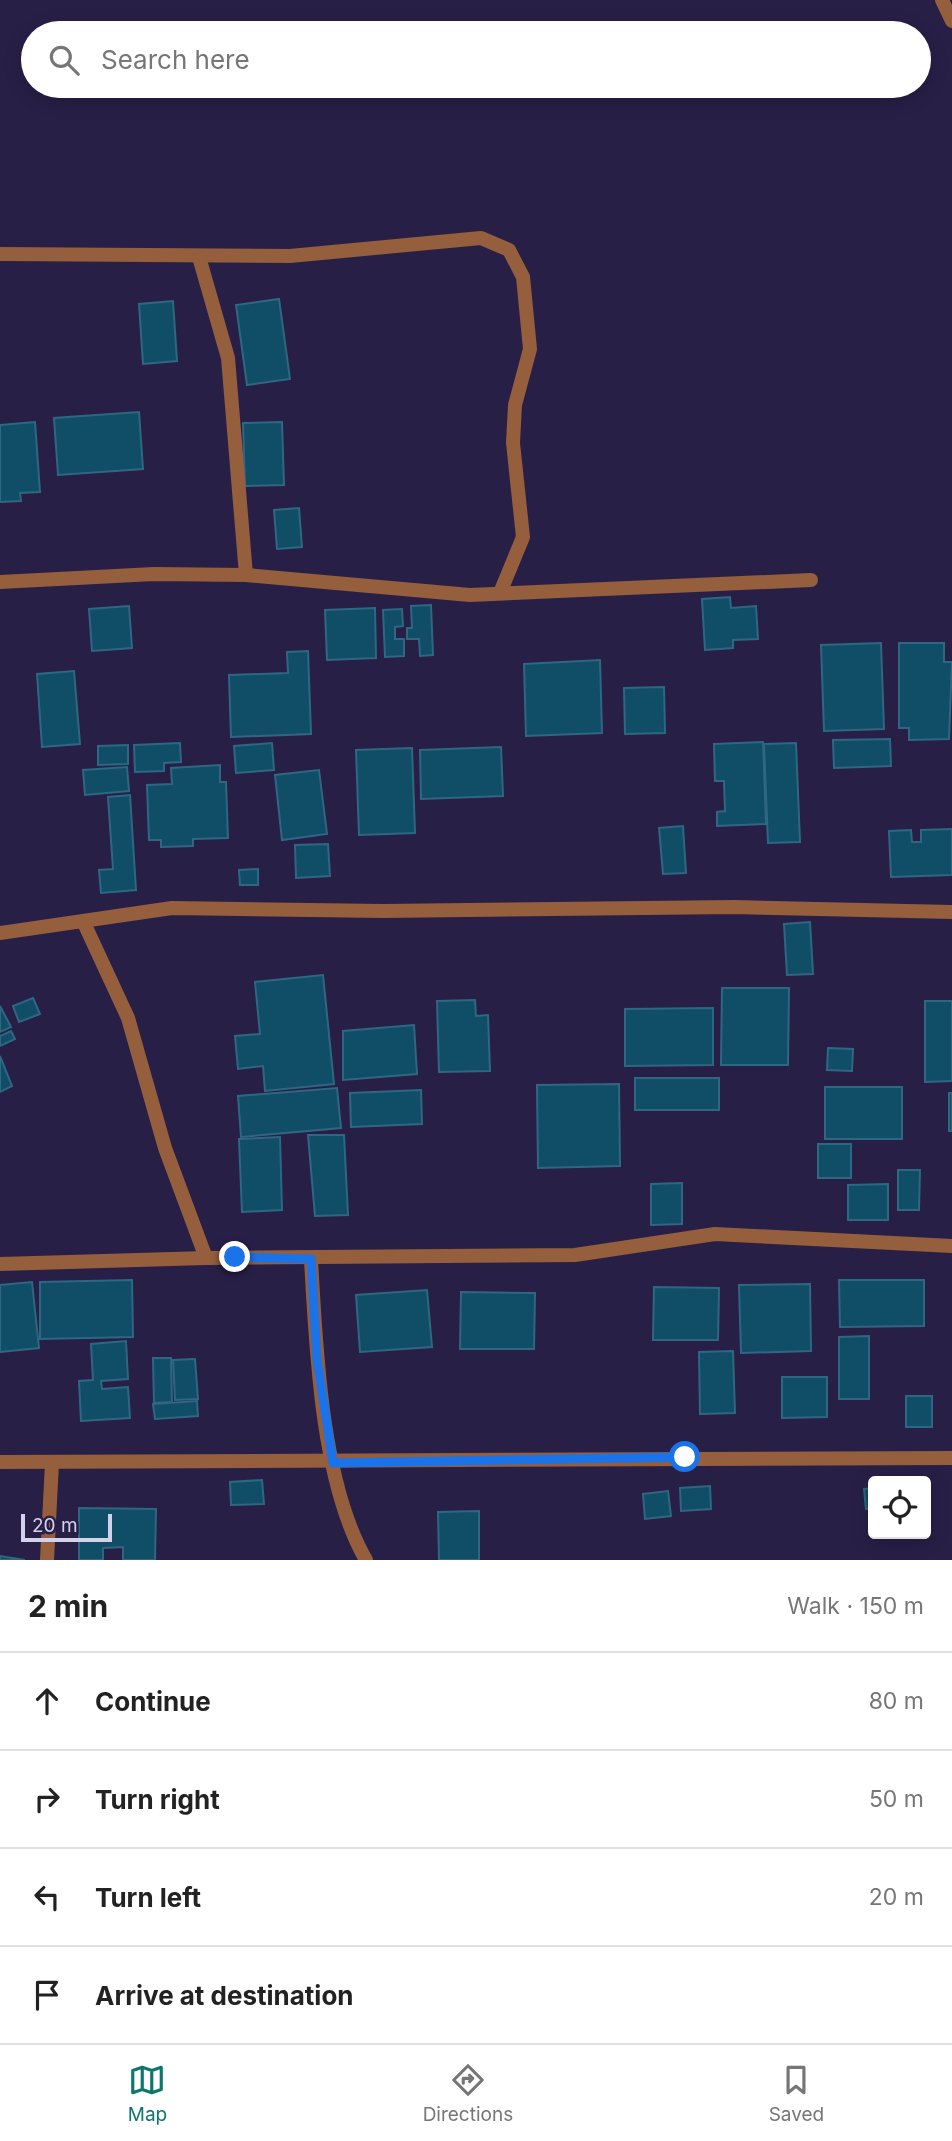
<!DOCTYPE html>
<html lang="en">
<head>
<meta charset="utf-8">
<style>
  :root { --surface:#fff; --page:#f6f6f6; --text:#222; --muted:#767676; --line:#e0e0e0; --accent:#0f766e }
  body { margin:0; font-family:Inter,sans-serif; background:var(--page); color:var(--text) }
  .controls { position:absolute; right:21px; bottom:21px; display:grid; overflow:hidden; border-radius:7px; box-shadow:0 4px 18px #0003 }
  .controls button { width:63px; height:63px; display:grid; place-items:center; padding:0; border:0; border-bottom:2px solid var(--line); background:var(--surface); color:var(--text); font:35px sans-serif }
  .scale { position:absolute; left:21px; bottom:18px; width:91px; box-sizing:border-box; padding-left:7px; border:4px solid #d4d1eb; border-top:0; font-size:19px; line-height:24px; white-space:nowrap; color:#d4d1eb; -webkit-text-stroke:5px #281f47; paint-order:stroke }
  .stop { position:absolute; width:21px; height:21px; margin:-16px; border:5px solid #1a73e8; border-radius:50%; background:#fff }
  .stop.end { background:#1a73e8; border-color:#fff; box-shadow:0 2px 7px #0008 }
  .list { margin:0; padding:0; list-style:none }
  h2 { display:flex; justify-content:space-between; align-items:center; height:91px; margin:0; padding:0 28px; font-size:30px }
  h2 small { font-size:23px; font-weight:400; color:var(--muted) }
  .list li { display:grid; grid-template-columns:46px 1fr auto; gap:21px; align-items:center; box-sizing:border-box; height:98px; padding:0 28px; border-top:2px solid var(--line) }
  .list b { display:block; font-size:26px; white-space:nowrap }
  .list em { font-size:23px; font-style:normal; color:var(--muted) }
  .icon { flex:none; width:38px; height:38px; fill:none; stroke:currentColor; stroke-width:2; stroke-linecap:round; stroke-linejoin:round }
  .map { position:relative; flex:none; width:952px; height:1560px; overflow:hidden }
  .search { position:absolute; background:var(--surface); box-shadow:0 4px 18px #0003; left:21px; right:21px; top:21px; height:77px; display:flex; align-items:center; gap:18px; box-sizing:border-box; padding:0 24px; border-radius:38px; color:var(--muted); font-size:26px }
  .sheet { height:483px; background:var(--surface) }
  nav { display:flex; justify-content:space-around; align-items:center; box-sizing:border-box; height:98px; border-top:2px solid var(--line); background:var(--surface); font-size:19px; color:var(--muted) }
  nav a { display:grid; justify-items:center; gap:4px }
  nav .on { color:var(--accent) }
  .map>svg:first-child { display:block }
  .building { fill:#104d67; stroke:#2f6782; stroke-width:2 }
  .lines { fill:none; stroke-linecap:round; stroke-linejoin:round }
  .street { stroke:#955e3c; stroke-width:14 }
  .route { stroke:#1a73e8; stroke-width:9 }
</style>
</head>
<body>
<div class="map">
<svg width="952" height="1560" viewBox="0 0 952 1560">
  <rect width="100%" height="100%" fill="#281f47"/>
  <g class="building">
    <path d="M 279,299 L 290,379 L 247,385 L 236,305 Z"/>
    <path d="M 173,301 L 177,361 L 143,364 L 139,304 Z"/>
    <path d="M 139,412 L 143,469 L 58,475 L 54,418 Z"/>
    <path d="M 35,422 L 40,492 L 20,493 L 21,501 L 0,502 L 0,425 Z"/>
    <path d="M 282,422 L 284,485 L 245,486 L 243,423 Z"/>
    <path d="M 299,508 L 302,547 L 277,549 L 274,510 Z"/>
    <path d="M 730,597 L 731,608 L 756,606 L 758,639 L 733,640 L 733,648 L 705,650 L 702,599 Z"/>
    <path d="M 431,605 L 433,655 L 420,656 L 419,639 L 407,639 L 407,628 L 412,628 L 411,606 Z"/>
    <path d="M 129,606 L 132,648 L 92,651 L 89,609 Z"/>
    <path d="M 375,608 L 376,658 L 327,660 L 325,610 Z"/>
    <path d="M 402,609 L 403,626 L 395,627 L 395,639 L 404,639 L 404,656 L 385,657 L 383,610 Z"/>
    <path d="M 881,643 L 884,729 L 824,731 L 821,645 Z"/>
    <path d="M 899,643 L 944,643 L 944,662 L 952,662 L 949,739 L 909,740 L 909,728 L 899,728 Z"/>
    <path d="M 308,651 L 311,734 L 231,737 L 229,675 L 288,673 L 287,652 Z"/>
    <path d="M 600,660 L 602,733 L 526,736 L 524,664 Z"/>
    <path d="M 74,671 L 80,744 L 42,747 L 37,674 Z"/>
    <path d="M 664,687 L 665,733 L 625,734 L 624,688 Z"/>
    <path d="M 890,739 L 891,766 L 834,768 L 833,740 Z"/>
    <path d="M 763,742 L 766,824 L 717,826 L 717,812 L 725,811 L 724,781 L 715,781 L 714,744 Z"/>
    <path d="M 180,743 L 181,762 L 164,763 L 164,771 L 135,772 L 134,745 Z"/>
    <path d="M 272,743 L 274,770 L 236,773 L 234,746 Z"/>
    <path d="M 796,743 L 800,842 L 768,843 L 764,744 Z"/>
    <path d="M 128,745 L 128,764 L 98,765 L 98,746 Z"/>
    <path d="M 501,747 L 503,796 L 421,799 L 420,750 Z"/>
    <path d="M 412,748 L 415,833 L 359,835 L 356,750 Z"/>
    <path d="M 220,765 L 220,782 L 226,782 L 228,838 L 193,839 L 193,846 L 161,847 L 161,840 L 149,840 L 147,785 L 172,784 L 171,768 Z"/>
    <path d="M 127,767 L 129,791 L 85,795 L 83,770 Z"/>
    <path d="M 319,770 L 327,834 L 282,840 L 275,775 Z"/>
    <path d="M 130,795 L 136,890 L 101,893 L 99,870 L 113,869 L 108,797 Z"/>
    <path d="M 683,826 L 686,873 L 663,874 L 659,828 Z"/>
    <path d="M 952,829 L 952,875 L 891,877 L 889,831 L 911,830 L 912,842 L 921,842 L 921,830 Z"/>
    <path d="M 328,844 L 330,876 L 296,878 L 295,845 Z"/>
    <path d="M 258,869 L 258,885 L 240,885 L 239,870 Z"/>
    <path d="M 810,922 L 813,974 L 787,975 L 784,924 Z"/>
    <path d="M 323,975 L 334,1084 L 265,1091 L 263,1066 L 238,1069 L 235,1036 L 260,1034 L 255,982 Z"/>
    <path d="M 722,988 L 789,988 L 788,1065 L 721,1065 Z"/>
    <path d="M 33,998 L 40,1014 L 19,1022 L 13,1006 Z"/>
    <path d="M 475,1000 L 476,1016 L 488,1015 L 490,1071 L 439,1072 L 437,1001 Z"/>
    <path d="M 925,1001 L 952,1001 L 952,1081 L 925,1082 Z"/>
    <path d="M 0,1006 L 11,1027 L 0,1032 Z"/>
    <path d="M 713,1008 L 713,1065 L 625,1066 L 625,1009 Z"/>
    <path d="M 414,1025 L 417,1074 L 343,1080 L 343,1031 Z"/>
    <path d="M 11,1031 L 15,1039 L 0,1046 L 0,1036 Z"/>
    <path d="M 828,1048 L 853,1049 L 852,1071 L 827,1070 Z"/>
    <path d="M 0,1056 L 12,1086 L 0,1092 Z"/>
    <rect x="635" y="1078" width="84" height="32"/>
    <path d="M 619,1084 L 620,1166 L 538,1168 L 537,1085 Z"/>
    <rect x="825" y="1087" width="77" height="52"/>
    <path d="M 337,1088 L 341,1128 L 241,1137 L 238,1096 Z"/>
    <path d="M 421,1090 L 422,1124 L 351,1127 L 350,1093 Z"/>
    <rect x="949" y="1093" width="3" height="38"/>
    <path d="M 308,1135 L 344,1135 L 348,1215 L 315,1216 Z"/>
    <path d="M 280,1137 L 282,1210 L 242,1212 L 239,1139 Z"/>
    <rect x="818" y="1144" width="33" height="34"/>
    <path d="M 898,1170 L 920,1170 L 919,1210 L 898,1210 Z"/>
    <path d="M 682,1183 L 682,1224 L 651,1225 L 651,1184 Z"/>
    <path d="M 888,1184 L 888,1220 L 848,1220 L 848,1185 Z"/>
    <path d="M 132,1280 L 133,1337 L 40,1339 L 40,1282 Z"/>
    <path d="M 839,1280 L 924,1280 L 924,1326 L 840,1327 Z"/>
    <path d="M 32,1282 L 39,1348 L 0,1352 L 0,1285 Z"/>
    <path d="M 810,1284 L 811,1351 L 741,1353 L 739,1285 Z"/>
    <path d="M 654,1287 L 719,1288 L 718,1340 L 653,1340 Z"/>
    <path d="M 427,1290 L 432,1347 L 360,1352 L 356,1295 Z"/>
    <path d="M 461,1292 L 535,1293 L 534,1349 L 460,1349 Z"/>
    <path d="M 869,1336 L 869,1399 L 839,1399 L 839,1337 Z"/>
    <path d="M 126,1341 L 128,1379 L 101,1381 L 102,1389 L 128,1387 L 130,1418 L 81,1421 L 79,1381 L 93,1380 L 91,1344 Z"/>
    <path d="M 733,1351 L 735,1413 L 700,1414 L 699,1352 Z"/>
    <path d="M 153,1358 L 171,1358 L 172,1402 L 154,1403 Z"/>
    <path d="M 195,1359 L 198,1399 L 175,1400 L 173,1360 Z"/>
    <path d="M 782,1377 L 827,1377 L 827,1417 L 782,1418 Z"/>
    <rect x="906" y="1396" width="26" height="31"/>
    <path d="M 197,1401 L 198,1416 L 155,1419 L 153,1404 Z"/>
    <path d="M 262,1480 L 264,1504 L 231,1505 L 230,1482 Z"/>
    <path d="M 710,1486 L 711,1509 L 681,1511 L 680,1488 Z"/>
    <path d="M 873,1488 L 873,1508 L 866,1509 L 864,1489 Z"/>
    <path d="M 668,1491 L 671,1516 L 645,1519 L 643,1494 Z"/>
    <path d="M 79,1508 L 156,1509 L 155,1560 L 123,1560 L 123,1547 L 103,1548 L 103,1560 L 79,1560 Z"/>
    <path d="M 479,1511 L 479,1560 L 439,1560 L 438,1512 Z"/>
    <path d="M 0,1556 L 25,1560 L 0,1560 Z"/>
  </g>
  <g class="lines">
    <g class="street">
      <path d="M 942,0 L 952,21"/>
      <path d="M 0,254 L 290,256 L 481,238 L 509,250 L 523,277 L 530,349 L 515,405 L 513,443 L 523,537 L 500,593"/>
      <path d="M 199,257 L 228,358 L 246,575"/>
      <path d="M 0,582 L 154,574 L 246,575 L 470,595 L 811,580"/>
      <path d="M 84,923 L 128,1018 L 165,1148 L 206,1258"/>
      <path d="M 0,933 L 172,908 L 383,911 L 734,907 L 952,912"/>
      <path d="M 311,1259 C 316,1348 321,1482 366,1560"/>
      <path d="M 0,1264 L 206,1258 L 575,1255 L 715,1234 L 952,1246"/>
      <path d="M 0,1462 L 952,1458"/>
      <path d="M 47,1560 L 52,1463"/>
    </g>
  </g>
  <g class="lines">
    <path class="route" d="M 235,1257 L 311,1259 L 317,1359 L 333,1463 L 685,1457"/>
  </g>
</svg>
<div class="controls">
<button><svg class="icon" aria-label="locate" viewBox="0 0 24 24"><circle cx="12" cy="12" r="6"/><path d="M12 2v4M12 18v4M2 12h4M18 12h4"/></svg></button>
</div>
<div class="scale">20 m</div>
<div class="stop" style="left:685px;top:1457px"></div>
<div class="stop end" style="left:235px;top:1257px"></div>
<div class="search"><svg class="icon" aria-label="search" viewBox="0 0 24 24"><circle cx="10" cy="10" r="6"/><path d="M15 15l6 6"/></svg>Search here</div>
</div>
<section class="sheet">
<h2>2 min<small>Walk · 150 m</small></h2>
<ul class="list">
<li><svg class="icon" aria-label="ahead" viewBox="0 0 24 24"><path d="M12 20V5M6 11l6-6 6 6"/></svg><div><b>Continue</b></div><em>80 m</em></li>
<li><svg class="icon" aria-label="right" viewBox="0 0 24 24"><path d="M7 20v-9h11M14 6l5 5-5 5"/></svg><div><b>Turn right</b></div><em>50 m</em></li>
<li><svg class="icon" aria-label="left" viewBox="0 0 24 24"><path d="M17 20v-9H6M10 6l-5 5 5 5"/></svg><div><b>Turn left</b></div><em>20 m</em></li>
<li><svg class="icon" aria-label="arrive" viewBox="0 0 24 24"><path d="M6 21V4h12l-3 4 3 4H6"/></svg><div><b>Arrive at destination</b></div></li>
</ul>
</section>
<nav>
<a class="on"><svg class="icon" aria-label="map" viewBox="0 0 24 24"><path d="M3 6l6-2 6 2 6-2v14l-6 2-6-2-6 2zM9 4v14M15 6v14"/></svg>Map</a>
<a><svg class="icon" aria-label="directions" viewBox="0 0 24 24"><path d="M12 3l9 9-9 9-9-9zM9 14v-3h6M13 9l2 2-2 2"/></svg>Directions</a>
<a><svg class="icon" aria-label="saved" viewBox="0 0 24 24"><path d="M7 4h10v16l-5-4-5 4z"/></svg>Saved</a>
</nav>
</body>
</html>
